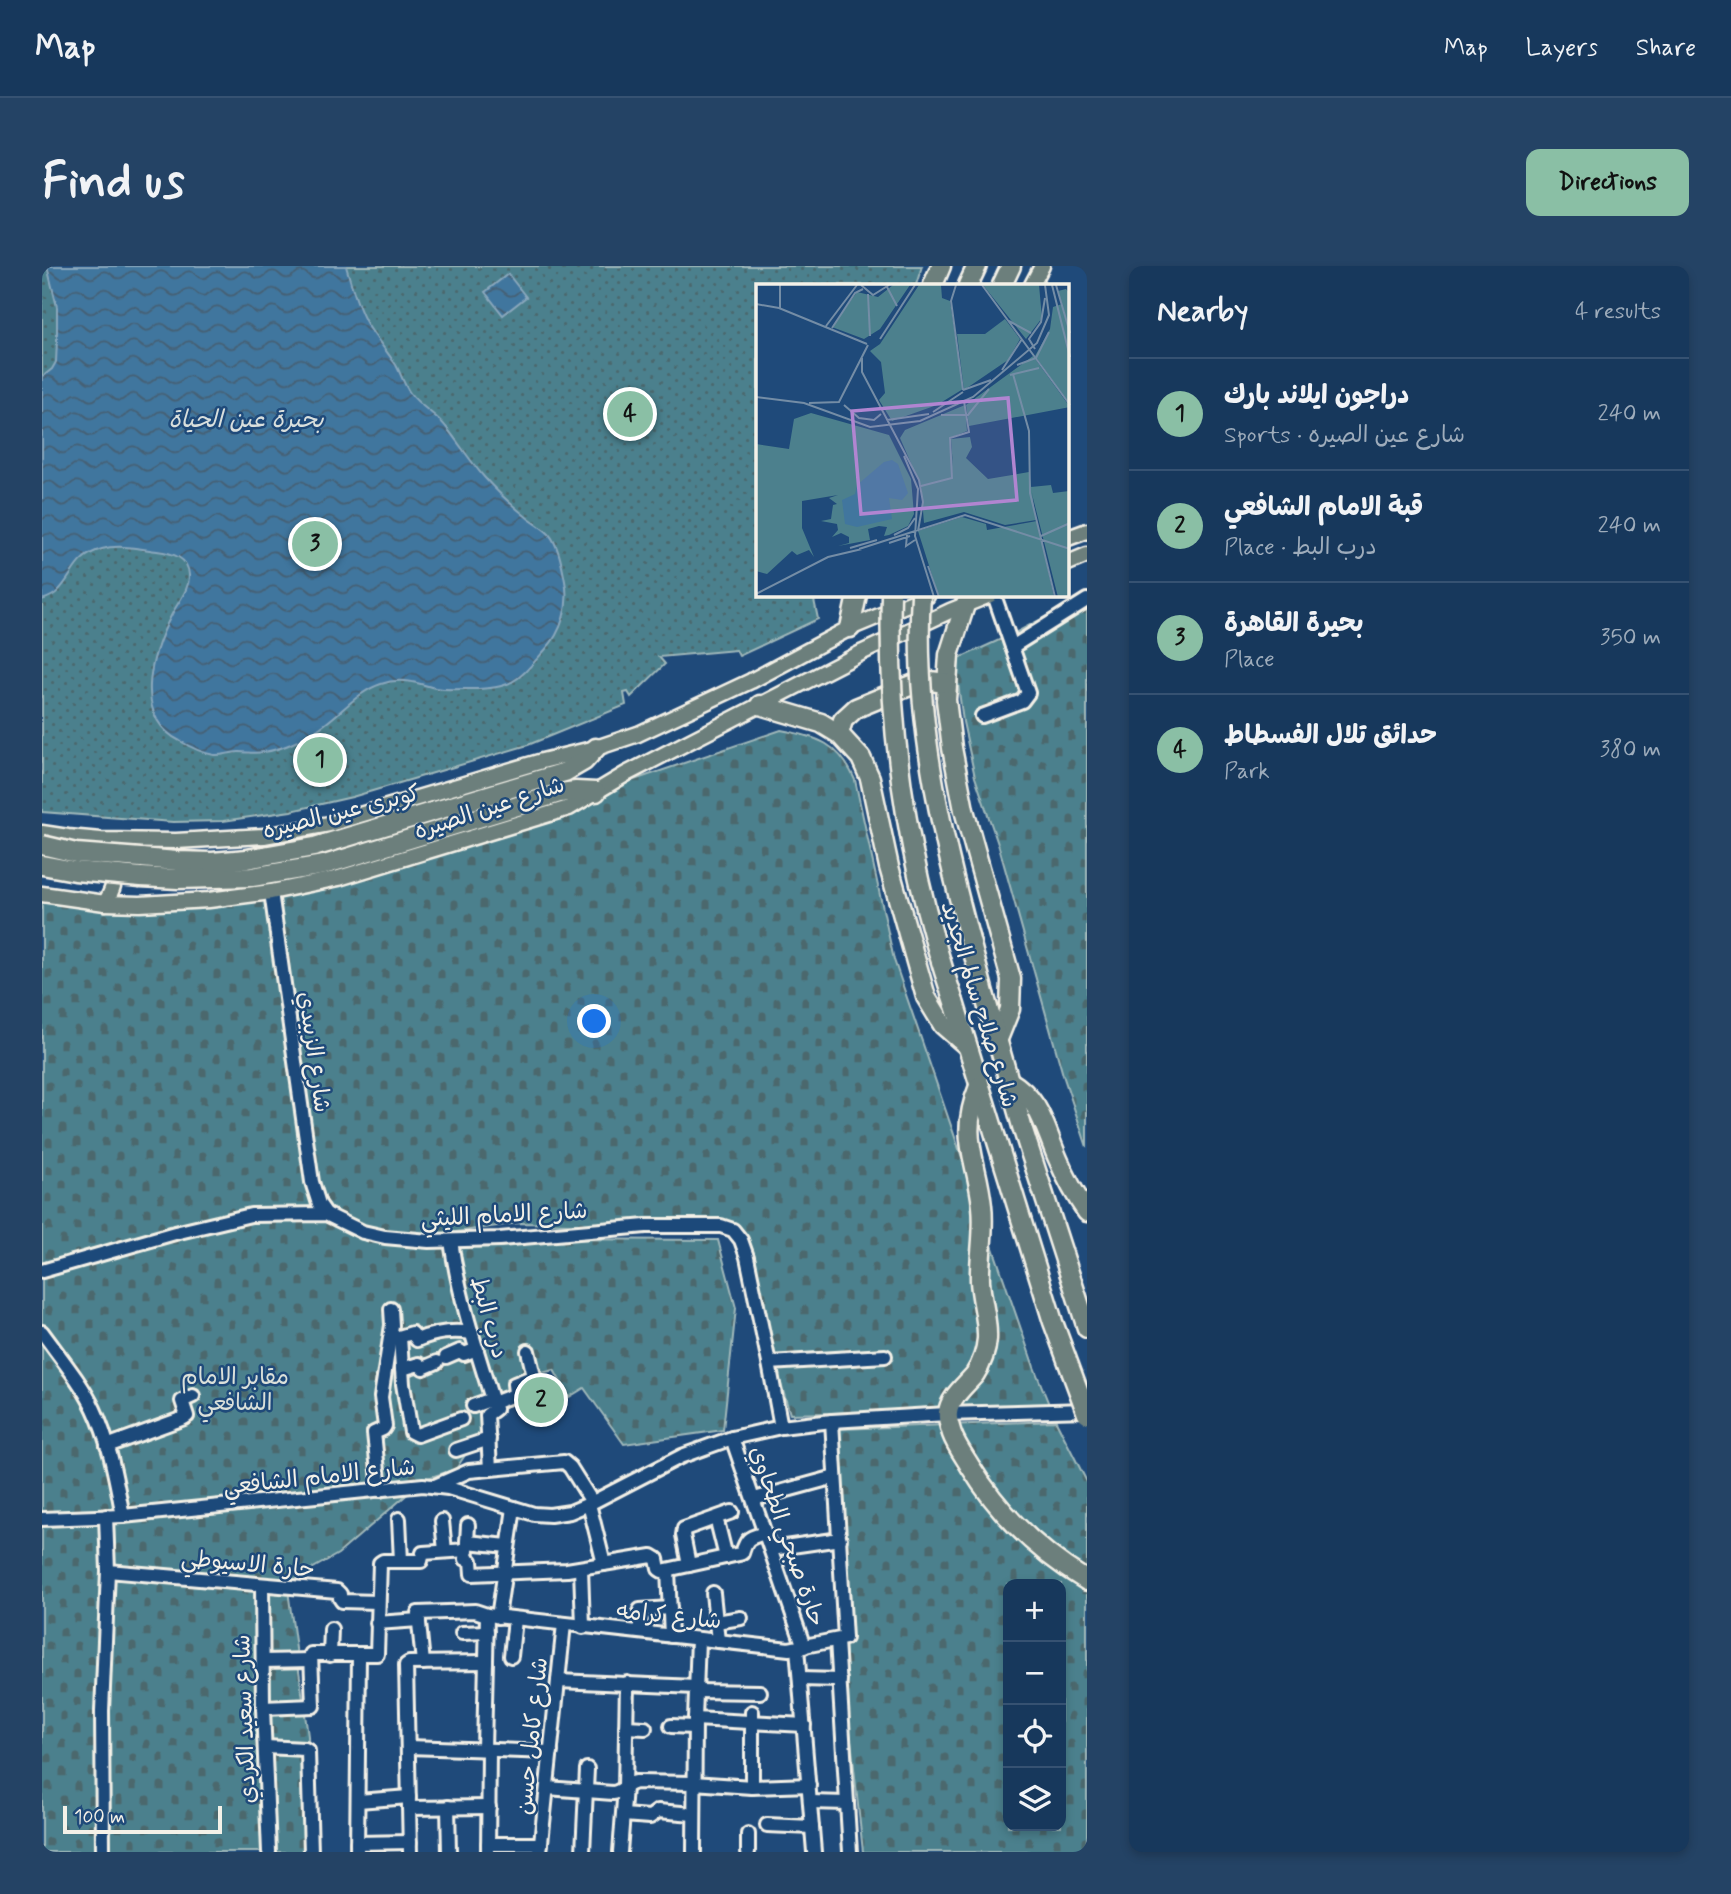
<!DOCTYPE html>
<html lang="en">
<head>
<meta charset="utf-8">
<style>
  :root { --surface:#17385c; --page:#244365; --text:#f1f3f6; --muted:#9eacbb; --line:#365272; --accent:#8abfa5 }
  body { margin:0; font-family:Mynerve,"Playpen Sans Arabic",sans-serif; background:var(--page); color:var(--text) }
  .controls { position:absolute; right:21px; bottom:21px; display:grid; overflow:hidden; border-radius:14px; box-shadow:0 4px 10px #0003 }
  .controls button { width:63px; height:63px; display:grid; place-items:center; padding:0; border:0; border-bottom:2px solid var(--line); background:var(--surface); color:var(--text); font:35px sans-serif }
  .scale { position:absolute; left:21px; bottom:18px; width:159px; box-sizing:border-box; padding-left:7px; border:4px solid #f4f1e8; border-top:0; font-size:19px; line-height:24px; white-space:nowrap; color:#f4f1e8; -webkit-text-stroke:5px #1f4a7a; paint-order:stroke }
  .you { position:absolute; left:553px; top:756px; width:24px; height:24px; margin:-18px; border:5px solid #fff; border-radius:50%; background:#1a73e8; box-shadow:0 0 0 10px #1a73e833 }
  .badge { display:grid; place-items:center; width:46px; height:46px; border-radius:50%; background:var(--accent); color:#111; font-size:23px; font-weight:700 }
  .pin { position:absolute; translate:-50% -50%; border:4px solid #fff; box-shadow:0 2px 7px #0006 }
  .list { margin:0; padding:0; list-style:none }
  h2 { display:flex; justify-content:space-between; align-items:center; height:91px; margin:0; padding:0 28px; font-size:30px }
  h2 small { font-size:23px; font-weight:400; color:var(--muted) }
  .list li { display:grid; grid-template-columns:46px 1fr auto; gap:21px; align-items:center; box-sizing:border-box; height:112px; padding:0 28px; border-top:2px solid var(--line) }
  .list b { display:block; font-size:26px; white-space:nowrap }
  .list p { margin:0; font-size:23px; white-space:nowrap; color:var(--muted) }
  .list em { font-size:23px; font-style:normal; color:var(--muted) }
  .icon { flex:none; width:38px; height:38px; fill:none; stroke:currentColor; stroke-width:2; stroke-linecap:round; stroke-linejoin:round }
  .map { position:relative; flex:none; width:1045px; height:1586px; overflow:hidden; border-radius:14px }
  header { display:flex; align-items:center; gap:42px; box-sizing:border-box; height:98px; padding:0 35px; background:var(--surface); border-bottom:2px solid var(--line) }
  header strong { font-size:33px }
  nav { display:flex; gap:38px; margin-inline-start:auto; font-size:24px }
  .intro { display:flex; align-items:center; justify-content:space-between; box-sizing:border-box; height:168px; padding:0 42px }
  h1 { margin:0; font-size:49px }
  .button { padding:18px 32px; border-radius:14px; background:var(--accent); color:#111; font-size:24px; font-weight:700 }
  main { display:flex; gap:42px; padding:0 42px }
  aside { flex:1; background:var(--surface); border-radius:14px; box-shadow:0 4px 10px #0003 }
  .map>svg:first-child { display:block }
  .cemetery { fill:url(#cemetery-stones); stroke:#a0b8ba; stroke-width:2; fill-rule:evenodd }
  .park { fill:url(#park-dots); stroke:#a0b8ba; stroke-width:2 }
  .water { fill:url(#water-waves); stroke:#89a7bc; stroke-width:2 }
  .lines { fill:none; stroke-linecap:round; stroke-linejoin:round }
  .minor-casing { stroke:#f4f1e8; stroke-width:18 }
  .major-casing { stroke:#f4f1e8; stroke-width:19 }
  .highway-casing { stroke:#f4f1e8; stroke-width:23 }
  .minor { stroke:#1f4a7a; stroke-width:12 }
  .major { stroke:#6c7f7c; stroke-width:14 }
  .highway { stroke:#6c7f7c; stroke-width:18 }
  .highway-bridge-casing { stroke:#f4f1e8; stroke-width:23; stroke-linecap:butt }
  .highway-bridge { stroke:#6c7f7c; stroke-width:18 }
  .labels { text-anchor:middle; stroke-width:5; stroke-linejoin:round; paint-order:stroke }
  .street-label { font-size:23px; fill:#f4f1e8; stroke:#1f4a7a }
  .park-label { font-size:23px; fill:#dbe0da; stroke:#1f4a7a }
  .water-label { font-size:24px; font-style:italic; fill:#d9dfdd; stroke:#1f4a7a }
  .inset-road { fill:none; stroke:#748da6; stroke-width:2 }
  .view { fill:#b185d1; fill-opacity:0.15; stroke:#b185d1; stroke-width:3.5 }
  .inset-edge { fill:none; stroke:#f4f1e8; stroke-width:3.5 }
</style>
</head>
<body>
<header>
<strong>Map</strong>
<nav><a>Map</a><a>Layers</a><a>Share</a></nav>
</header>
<div class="intro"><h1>Find us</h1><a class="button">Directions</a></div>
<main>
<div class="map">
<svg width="1045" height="1586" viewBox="0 0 1045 1586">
  <defs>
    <pattern id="cemetery-stones" width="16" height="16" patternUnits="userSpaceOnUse" patternTransform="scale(1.75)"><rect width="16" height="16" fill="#4c808d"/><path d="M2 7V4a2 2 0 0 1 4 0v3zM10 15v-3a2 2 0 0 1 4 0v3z" fill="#4b676d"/></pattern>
    <pattern id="park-dots" width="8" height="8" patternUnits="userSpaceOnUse" patternTransform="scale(1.75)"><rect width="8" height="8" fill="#4c808d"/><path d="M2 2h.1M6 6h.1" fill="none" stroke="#4b676d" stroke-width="1.8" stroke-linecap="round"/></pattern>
    <pattern id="water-waves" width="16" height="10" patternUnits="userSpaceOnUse" patternTransform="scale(1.75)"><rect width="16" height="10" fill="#41769e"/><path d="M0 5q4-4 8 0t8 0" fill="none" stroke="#455f72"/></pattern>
  </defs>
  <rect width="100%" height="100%" fill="#1f4a7a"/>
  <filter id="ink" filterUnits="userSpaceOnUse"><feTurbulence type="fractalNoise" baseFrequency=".0143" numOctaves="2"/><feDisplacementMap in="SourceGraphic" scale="14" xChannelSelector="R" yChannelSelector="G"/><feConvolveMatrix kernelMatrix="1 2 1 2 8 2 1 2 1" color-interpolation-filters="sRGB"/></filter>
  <g filter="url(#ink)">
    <g class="cemetery">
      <path d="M 1045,329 L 1045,881 L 1021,809 L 957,581 L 933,511 L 921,456 L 913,394 L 975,366 Z"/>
      <path d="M 739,464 C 776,471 797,477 813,514 L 852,694 L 992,1101 L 1008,1141 L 748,1148 L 692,961 L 476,957 L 379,971 L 334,967 L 284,943 L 276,927 L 235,629 L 298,614 Z"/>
      <path d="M 223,634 L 268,928 L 311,968 L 490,973 L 676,974 L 694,1042 L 681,1164 L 582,1178 L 542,1122 L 527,1131 L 512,1104 L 472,1114 L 414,1203 L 383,1213 L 296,1288 L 245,1317 L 266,1470 L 270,1586 L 0,1586 L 0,635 L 57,644 Z"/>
      <path d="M 1014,1155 L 1045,1216 L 1045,1586 L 821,1586 L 805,1436 L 797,1163 ZM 966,1318 L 1019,1318 L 1019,1560 L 966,1560 Z"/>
    </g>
    <path class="park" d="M 0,0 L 880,0 L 874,19 L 716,19 L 716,329 L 771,329 L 776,353 L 697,390 L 694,384 L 617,391 L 623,398 L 589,431 L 586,426 L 582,427 L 584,439 L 486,479 L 310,531 L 249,545 L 181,555 L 131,556 L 0,546 Z"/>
    <g class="water">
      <path d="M 5,0 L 304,0 C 310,20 315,41 325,58 C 334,73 345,85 354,99 C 359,108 362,119 368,127 C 378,141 394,148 404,161 C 417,177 428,195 442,211 C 455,226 471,240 487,253 C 494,258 501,262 507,268 C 517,280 520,300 523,315 C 528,339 520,366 503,384 C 477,413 472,423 430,423 C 418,423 405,424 393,422 C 374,417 359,411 339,418 C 317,425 301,445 283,458 C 266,471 243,483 222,486 C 213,488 205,486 197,486 C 188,486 181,490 172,489 C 160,487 148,481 138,475 C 89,450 110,386 130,348 C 136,336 148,323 147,309 C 146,291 130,287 115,285 C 98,283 77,278 60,283 C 32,291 32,309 16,325 C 12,330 6,332 0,334 L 0,111 L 10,103 L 14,96 L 15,75 L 15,41 Z"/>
      <path d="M 466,8 L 484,31 L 461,49 L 443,26 Z"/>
    </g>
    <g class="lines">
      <g class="minor-casing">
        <g id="minor">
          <path d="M 970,381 L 1045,334"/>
          <path d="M 940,450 L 980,435 L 986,427 L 952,329"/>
          <path d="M 229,626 L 270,916 L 277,938 L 284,948"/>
          <path d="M 409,975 C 417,1033 436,1088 453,1143 L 445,1149 L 448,1203"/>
          <path d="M 0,1005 L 133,967 L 209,949 L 284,948 L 321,966 L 343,971 L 387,975 L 458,973 L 604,960 L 679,960 L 691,964 L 699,974 L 705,991 L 727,1097 L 739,1161"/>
          <path d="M 0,1066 C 18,1091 39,1116 52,1143 C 68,1177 74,1214 81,1250"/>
          <path d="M 358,1071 L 361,1118 L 369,1166 L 375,1169 L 419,1153"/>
          <path d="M 350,1073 L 370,1067 L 375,1074 C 394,1066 410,1064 430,1067"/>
          <path d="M 404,1091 L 418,1085 L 422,1088 L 435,1083"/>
          <path d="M 727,1097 L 843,1090"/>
          <path d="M 360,1103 L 377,1098 L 381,1102 L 395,1096"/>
          <path d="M 451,1137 L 472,1129 L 473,1126 L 472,1118 L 492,1110 L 486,1085"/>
          <path d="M 431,1140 L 450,1133"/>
          <path d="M 690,1172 L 762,1381"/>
          <path d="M 65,1180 L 142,1152 L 145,1150 L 140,1135 L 151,1130"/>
          <path d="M 414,1184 L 447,1173"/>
          <path d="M 393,1220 L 427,1205 L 522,1196 L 528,1201 L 550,1236"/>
          <path d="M 338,1224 L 332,1167 L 341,1163 L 343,1160 L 339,1131 L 350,1059 L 349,1043"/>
          <path d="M 712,1233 L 793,1211"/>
          <path d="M 547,1238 L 562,1298"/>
          <path d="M 0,1253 L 81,1250 L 381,1219 L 406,1222 L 492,1248 L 508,1249 L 528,1246 L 547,1238 L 640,1190 L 690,1172 L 739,1161 L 790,1155 L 905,1148 L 1045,1144"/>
          <path d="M 357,1253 L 359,1295"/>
          <path d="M 400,1255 L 403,1285"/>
          <path d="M 426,1259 L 424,1293 L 429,1295 L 430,1308 L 525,1304 L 610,1290 L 615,1293 L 617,1303 L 620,1305 L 697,1288 L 700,1287 C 705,1271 707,1272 723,1267"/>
          <path d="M 676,1259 L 684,1291"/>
          <path d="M 425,1276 L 466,1280"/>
          <path d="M 729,1283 L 798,1273"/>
          <path d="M 647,1299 L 641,1269 L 642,1263 L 690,1246"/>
          <path d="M 539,1302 L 541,1361"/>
          <path d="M 626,1304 L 629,1370"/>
          <path d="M 66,1305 L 295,1325 L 298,1328 L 298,1332 L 300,1335 L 336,1336"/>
          <path d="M 220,1319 L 221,1442 L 227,1586"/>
          <path d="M 671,1327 L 676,1375"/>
          <path d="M 456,1351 L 472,1242"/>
          <path d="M 674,1356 L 699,1352"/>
          <path d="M 335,1357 L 377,1354"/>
          <path d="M 598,1366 L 598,1344 L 628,1342"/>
          <path d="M 420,1367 L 445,1366"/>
          <path d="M 795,1374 L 808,1586"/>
          <path d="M 755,1382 L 772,1586"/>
          <path d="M 288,1389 L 289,1363"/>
          <path d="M 469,1390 L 473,1353"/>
          <path d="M 221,1395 L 269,1394"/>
          <path d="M 381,1397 L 376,1347 L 433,1345 L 445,1349 L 747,1383 L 803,1372 L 790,1155"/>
          <path d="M 758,1413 L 798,1414"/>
          <path d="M 516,1415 L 654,1421"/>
          <path d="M 654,1425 L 718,1426"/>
          <path d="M 221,1442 L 271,1440 L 269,1388 L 335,1388 L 338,1297 L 341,1295 L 379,1295 L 381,1287 L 425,1284"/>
          <path d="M 653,1453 L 762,1459"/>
          <path d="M 629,1460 L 652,1461"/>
          <path d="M 584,1461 L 603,1462"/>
          <path d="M 223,1481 L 263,1483 L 266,1485 L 269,1586"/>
          <path d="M 366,1481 L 509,1486"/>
          <path d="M 442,1483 L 445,1349"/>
          <path d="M 710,1521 L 710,1446"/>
          <path d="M 505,1522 L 571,1527 C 580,1526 585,1517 594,1516 L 651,1517 L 710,1521 L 767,1519"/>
          <path d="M 316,1535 L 367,1531"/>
          <path d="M 768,1536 L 805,1537"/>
          <path d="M 406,1541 L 407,1586"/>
          <path d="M 367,1542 L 447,1541"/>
          <path d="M 581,1549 L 608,1551 L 616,1545 L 651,1548"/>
          <path d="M 725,1559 L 770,1561"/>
          <path d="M 315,1577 L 368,1576"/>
          <path d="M 446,1578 L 499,1578"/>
          <path d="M 61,1586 L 60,1445 L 66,1305 L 64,1250"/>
          <path d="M 315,1586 L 317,1388"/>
          <path d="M 368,1586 L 364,1399 L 367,1397 L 444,1396"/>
          <path d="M 446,1586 L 447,1484"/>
          <path d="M 498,1586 L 522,1358"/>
          <path d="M 541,1586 L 545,1503"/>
          <path d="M 578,1586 L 583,1521 L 585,1417"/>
          <path d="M 652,1586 L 653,1453 L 656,1373"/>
          <path d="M 706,1586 L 706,1568"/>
        </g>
      </g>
      <g class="major-casing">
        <g id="major">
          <path d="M 990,19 L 1000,0"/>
          <path d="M 1026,272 L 1045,265"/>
          <path d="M 1026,297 L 1045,289"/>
          <path d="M 0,567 L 26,571 L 59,574 L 134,575 L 222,570 L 287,558 L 500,495 L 554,482 L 596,468 L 709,415 L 808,362 L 885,330"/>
          <path d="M 0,628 L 63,637 L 98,638 L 167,634 L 229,626 L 297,612 L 527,542 L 584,508 L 821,386 L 908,345 L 948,329"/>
          <path d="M 63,637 C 71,624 74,614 73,599"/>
        </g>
      </g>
      <g class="highway-casing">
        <g id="highway">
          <path d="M 891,19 L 899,0"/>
          <path d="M 926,19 L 935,0"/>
          <path d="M 960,19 L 969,0"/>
          <path d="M 923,339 L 907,389 L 904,434 L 910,482 L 922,544 L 969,713 L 968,743 L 956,773"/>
          <path d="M 808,362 L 815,329"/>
          <path d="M 718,439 L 779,457 L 797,468 L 819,492 L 828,512 L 847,601 L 884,731 L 901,759 L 924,779"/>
          <path d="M 797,468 L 801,454 L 814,442 L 875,417 L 888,415 L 904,417"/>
          <path d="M 99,592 L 135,595 L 170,596 L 205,593 L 272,581 L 523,506 L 542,495 L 554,482"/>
          <path d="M 99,611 L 136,613 L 210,611 L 282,599 L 518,527 L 534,525 L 554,526"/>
          <path d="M 943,731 L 981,864 L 1045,1062"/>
          <path d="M 912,736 L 953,869"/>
          <path d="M 967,815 C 999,834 1002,861 1016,893 C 1024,912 1033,929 1045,946"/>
          <path d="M 937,820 C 916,872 935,891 940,940 C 943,965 937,990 938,1015 C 939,1034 946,1053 945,1073 C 944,1085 940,1097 933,1108 C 924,1119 907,1132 906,1147 C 905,1153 908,1162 910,1168 C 914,1179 922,1190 928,1200 C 957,1248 997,1286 1045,1315"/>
        </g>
      </g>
      <use href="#minor" class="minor"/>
      <use href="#major" class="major"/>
      <use href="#highway" class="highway"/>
      <g class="highway-bridge-casing">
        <g id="highway-bridge">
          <path d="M 849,329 C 845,468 867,605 912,736"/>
          <path d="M 879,329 C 870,467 908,599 943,731"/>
          <path d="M 0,579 L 34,587 L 99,592"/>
          <path d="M 0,599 L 33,605 L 99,611"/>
          <path d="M 953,869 L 1011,1056 L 1045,1148"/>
        </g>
      </g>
      <use href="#highway-bridge" class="highway-bridge"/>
    </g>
  </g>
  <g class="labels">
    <g class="street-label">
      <text transform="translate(447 541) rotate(-18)" y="8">شارع عين الصيره</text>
      <text transform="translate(299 545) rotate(-14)" y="8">كوبرى عين الصيره</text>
      <text transform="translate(938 738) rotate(73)" y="8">شارع صلاح سالم الجديد</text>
      <text transform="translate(273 786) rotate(82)" y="8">شارع الزبيدي</text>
      <text transform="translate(462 948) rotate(-3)" y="8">شارع الامام الليثي</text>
      <text transform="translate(448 1051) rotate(74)" y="8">درب البط</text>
      <text transform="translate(277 1210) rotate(-6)" y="8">شارع الامام الشافعي</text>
      <text transform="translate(746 1270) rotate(71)" y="8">حارة صبحي الطحاوي</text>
      <text transform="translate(206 1297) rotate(5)" y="8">حارة الاسيوطي</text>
      <text transform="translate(627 1349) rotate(6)" y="8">شارع كرامه</text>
      <text transform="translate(202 1453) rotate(-92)" y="8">شارع سعيد الكردي</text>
      <text transform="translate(489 1470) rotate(-84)" y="8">شارع كامل حسن</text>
    </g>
    <g class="park-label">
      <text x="193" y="1118">مقابر الامام<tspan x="193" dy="26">الشافعي</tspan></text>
    </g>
    <g class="water-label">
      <text x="204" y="161">بحيرة عين الحياة</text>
    </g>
  </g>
  <g transform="translate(714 18)">
    <rect width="313" height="313" fill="#1f4a7a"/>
    <path d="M 137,1 L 154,1 L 124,45 L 108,55 L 76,43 L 101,8 L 122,13 ZM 163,1 L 185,1 L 186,14 L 194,17 L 207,105 L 181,121 L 136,137 L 123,116 L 129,109 L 125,78 L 114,67 L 124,60 ZM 227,1 L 283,1 L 286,34 L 270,55 ZM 310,5 L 314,10 L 313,119 L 279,72 L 294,45 L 297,23 L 306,20 L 302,7 ZM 249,35 L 264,55 L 252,76 L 208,106 L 201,50 L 229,50 ZM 277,72 L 314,123 L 213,142 L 210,121 ZM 209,121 L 211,147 L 194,154 L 197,183 L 195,155 L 214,153 L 216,163 L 210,174 L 232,195 L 273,188 L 280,236 L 249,241 L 208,228 L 168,239 L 165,202 L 144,154 L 149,146 ZM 295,201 L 297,209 L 313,207 L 313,313 L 302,313 L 277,214 L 275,203 ZM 206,233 L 230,240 L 231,246 L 281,237 L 298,313 L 183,313 L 162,247 Z" fill="#4c808d"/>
    <path d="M 55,129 L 133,151 L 155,195 L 158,230 L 152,242 L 133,251 L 128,252 L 131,243 L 123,242 L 112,245 L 114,256 L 82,262 L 93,259 L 93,253 L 85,249 L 76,253 L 82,246 L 81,240 L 65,237 L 75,235 L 77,221 L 81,220 L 73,214 L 82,211 L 46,217 L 46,244 L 58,273 L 53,266 L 41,271 L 36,267 L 11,290 L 0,287 L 0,160 L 33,165 L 38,135 Z" fill="#4c808d"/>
    <path d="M 136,176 L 142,180 L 152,209 L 146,216 L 133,214 L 136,235 L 101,243 L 89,240 L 86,216 L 99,210 L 101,201 L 128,178 Z" fill="#41769e"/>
    <path class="inset-road" d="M 24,1 L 24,25M 105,1 L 117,11 L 133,1M 200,1 L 195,17 L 207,106M 226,1 L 314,121M 296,1 L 314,73M 300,1 L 314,49M 131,3 L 141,22M 112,10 L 114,52M 0,20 L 23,24 L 111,60M 253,37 L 275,49M 70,42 L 101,1M 76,44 L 99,9 L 107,5M 124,55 L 159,1M 279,65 L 273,55 L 285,38 L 289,14M 106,74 L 106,88 L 163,196 L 167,218 L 162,247M 261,81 L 280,74 L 293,48M 246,86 L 266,55M 257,90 L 273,147 L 274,209 L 299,313M 254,91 L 283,84M 207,106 L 235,96M 0,113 L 48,119 L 114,143 L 164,137 L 217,113 L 281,59 L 293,31 L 289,1M 53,119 L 83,118 L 112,61M 88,121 L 103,134 L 118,136 L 125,130M 177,128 L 207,108M 185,131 L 212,131 L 233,105M 131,136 L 173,130M 148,172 L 162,205 L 159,252 L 178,313M 165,202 L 196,194 L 194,154 L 213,148 L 208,117M 138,251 L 152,244 L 159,234M 151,251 L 150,262 L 159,256M 285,252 L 314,239M 133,259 L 154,252M 94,264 L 121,256M 103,265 L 209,231 L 314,265M 172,282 L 183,313M 0,310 L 72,273 L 106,265"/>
    <path class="view" d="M 252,114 L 261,216 L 105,230 L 96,127 Z"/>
    <rect width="313" height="313" class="inset-edge"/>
  </g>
</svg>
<div class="controls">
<button>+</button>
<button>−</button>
<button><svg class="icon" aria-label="locate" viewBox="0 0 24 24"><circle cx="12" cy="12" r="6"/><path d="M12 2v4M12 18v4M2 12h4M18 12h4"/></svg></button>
<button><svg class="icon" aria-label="layers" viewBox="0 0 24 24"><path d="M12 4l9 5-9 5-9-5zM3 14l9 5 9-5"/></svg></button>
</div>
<div class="scale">100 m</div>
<div class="you"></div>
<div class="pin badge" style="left:278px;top:494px">1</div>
<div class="pin badge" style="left:499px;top:1134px">2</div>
<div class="pin badge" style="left:273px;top:278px">3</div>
<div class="pin badge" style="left:588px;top:148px">4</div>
</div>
<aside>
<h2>Nearby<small>4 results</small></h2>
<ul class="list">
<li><span class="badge">1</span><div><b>دراجون ايلاند بارك</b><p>Sports · شارع عين الصيره</p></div><em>240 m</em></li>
<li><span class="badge">2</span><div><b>قبة الامام الشافعي</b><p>Place · درب البط</p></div><em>240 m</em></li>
<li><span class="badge">3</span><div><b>بحيرة القاهرة</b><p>Place</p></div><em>350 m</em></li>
<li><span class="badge">4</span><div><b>حدائق تلال الفسطاط</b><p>Park</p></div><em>380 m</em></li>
</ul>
</aside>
</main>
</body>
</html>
